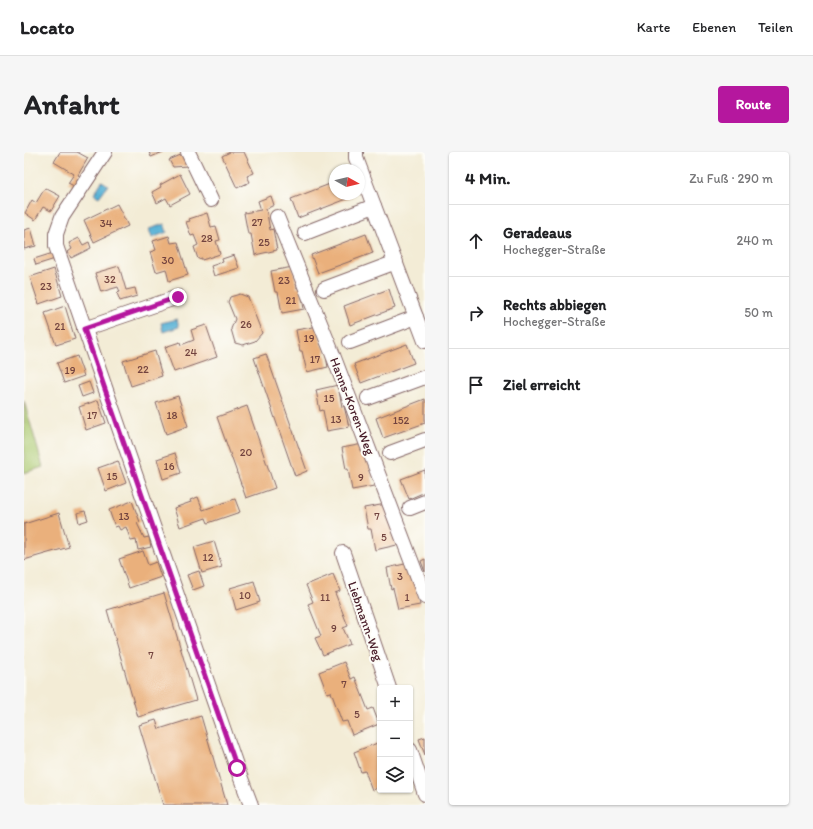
<!DOCTYPE html>
<html lang="de">
<head>
<meta charset="utf-8">
<style>
  :root { --surface:#fff; --page:#f6f6f6; --text:#202124; --muted:#757577; --line:#e0e0e0; --accent:#b5179e }
  body { margin:0; font-family:Itim,sans-serif; background:var(--page); color:var(--text) }
  .controls { position:absolute; right:12px; bottom:12px; display:grid; overflow:hidden; border-radius:4px; box-shadow:0 1px 3px #0004 }
  .controls button { width:36px; height:36px; display:grid; place-items:center; padding:0; border:0; border-bottom:1px solid var(--line); background:var(--surface); color:var(--text); font:20px sans-serif }
  .compass { position:absolute; left:305px; top:12px; width:36px; height:36px; border-radius:50%; background:var(--surface); box-shadow:0 1px 3px #0004; rotate:98deg }
  .stop { position:absolute; width:12px; height:12px; margin:-9px; border:3px solid #b5179e; border-radius:50%; background:#fff }
  .stop.end { background:#b5179e; border-color:#fff; box-shadow:0 1px 4px #0008 }
  .list { margin:0; padding:0; list-style:none }
  h2 { display:flex; justify-content:space-between; align-items:center; height:52px; margin:0; padding:0 16px; font-size:17px }
  h2 small { font-size:13px; font-weight:400; color:var(--muted) }
  .list li { display:grid; grid-template-columns:26px 1fr auto; gap:12px; align-items:center; box-sizing:border-box; height:72px; padding:0 16px; border-top:1px solid var(--line) }
  .list b { display:block; font-size:15px; white-space:nowrap }
  .list p { margin:0; font-size:13px; white-space:nowrap; color:var(--muted) }
  .list em { font-size:13px; font-style:normal; color:var(--muted) }
  .icon { flex:none; width:22px; height:22px; fill:none; stroke:currentColor; stroke-width:2; stroke-linecap:round; stroke-linejoin:round }
  .map { position:relative; flex:none; width:401px; height:653px; overflow:hidden; border-radius:4px }
  header { display:flex; align-items:center; gap:24px; box-sizing:border-box; height:56px; padding:0 20px; background:var(--surface); border-bottom:1px solid var(--line) }
  header strong { font-size:19px }
  nav { display:flex; gap:22px; margin-inline-start:auto; font-size:14px }
  .intro { display:flex; align-items:center; justify-content:space-between; box-sizing:border-box; height:96px; padding:0 24px }
  h1 { margin:0; font-size:28px }
  .button { padding:10px 18px; border-radius:4px; background:var(--accent); color:#fff; font-size:14px; font-weight:700 }
  main { display:flex; gap:24px; padding:0 24px }
  aside { flex:1; background:var(--surface); border-radius:4px; box-shadow:0 1px 3px #0004 }
  .map>svg:first-child { display:block }
  .green { fill:#aac970; stroke:#7a744e }
  .water { fill:#57b1d5; stroke:#506880 }
  .building { fill:#eab07c }
  .lines { fill:none; stroke-linecap:round; stroke-linejoin:round }
  .minor-casing { stroke:#856767; stroke-width:16 }
  .minor { stroke:#fff; stroke-width:14 }
  .route { stroke:#b5179e; stroke-width:5 }
  .labels { text-anchor:middle; stroke-width:4; stroke-linejoin:round; paint-order:stroke }
  .number-label { font-size:11px; fill:#72433f }
  .street-label { font-size:13px; fill:#4a1f2b; stroke:#fdfcf7 }
</style>
</head>
<body>
<header>
<strong>Locato</strong>
<nav><a>Karte</a><a>Ebenen</a><a>Teilen</a></nav>
</header>
<div class="intro"><h1>Anfahrt</h1><a class="button">Route</a></div>
<main>
<div class="map">
<svg width="401" height="653" viewBox="0 0 401 653">
  <rect width="100%" height="100%" fill="#fdfcf7"/>
  <filter id="ink" filterUnits="userSpaceOnUse"><feTurbulence type="fractalNoise" baseFrequency=".025" numOctaves="2"/><feDisplacementMap in="SourceGraphic" scale="8" xChannelSelector="R" yChannelSelector="G"/><feConvolveMatrix kernelMatrix="1 2 1 2 8 2 1 2 1" color-interpolation-filters="sRGB"/></filter>
  <filter id="wash" filterUnits="userSpaceOnUse"><feTurbulence type="fractalNoise" baseFrequency=".012" numOctaves="4" result="noise"/><feDisplacementMap in="SourceGraphic" scale="16" xChannelSelector="R" yChannelSelector="G"/><feGaussianBlur stdDeviation="0.9" result="paint"/><feColorMatrix in="noise" values="0 0 0 0 0 0 0 0 0 0 0 0 0 0 0 0 0 1.4 0 .05"/><feComposite in="paint" operator="in"/></filter>
  <g filter="url(#wash)">
    <rect width="100%" height="100%" fill="#f3ecd6"/>
    <path class="green" d="M 0,249 L 19,315 L 0,321 Z"/>
    <g class="water">
      <path d="M 78,29 L 84,33 L 75,45 L 70,42 Z"/>
      <path d="M 140,72 L 143,80 L 128,86 L 125,77 Z"/>
      <path d="M 153,167 L 155,175 L 139,180 L 137,171 Z"/>
    </g>
    <g id="blocks">
      <g class="building">
        <path d="M 36,0 L 53,0 L 64,6 L 54,23 L 58,25 L 52,35 L 44,31 L 50,22 L 30,10 Z"/>
        <path d="M 125,0 L 139,0 L 127,5 Z"/>
        <path d="M 206,0 L 220,0 L 230,21 L 223,24 L 226,30 L 213,36 L 198,4 Z"/>
        <path d="M 159,2 L 164,14 L 149,15 L 145,8 Z"/>
        <path d="M 156,22 L 166,42 L 146,53 L 142,46 L 133,51 L 128,40 L 137,35 L 136,33 Z"/>
        <path d="M 311,30 L 311,42 L 327,42 L 328,45 L 274,66 L 267,47 Z"/>
        <path d="M 21,36 L 36,44 L 27,59 L 19,55 L 11,68 L 1,61 L 8,48 L 12,51 Z"/>
        <path d="M 247,44 L 250,53 L 242,57 L 246,78 L 249,77 L 253,98 L 231,103 L 227,82 L 224,82 L 220,61 L 237,58 L 234,49 Z"/>
        <path d="M 93,52 L 104,74 L 70,90 L 60,68 Z"/>
        <path d="M 183,61 L 187,75 L 192,74 L 196,88 L 192,89 L 196,102 L 178,108 L 178,106 L 174,107 L 170,95 L 174,93 L 170,83 L 167,84 L 162,70 L 166,69 L 165,67 Z"/>
        <path d="M 7,76 L 12,94 L 0,97 L 0,78 Z"/>
        <path d="M 342,82 L 349,101 L 294,121 L 287,103 Z"/>
        <path d="M 145,84 L 147,91 L 154,90 L 164,123 L 145,129 L 142,117 L 132,120 L 126,100 L 132,98 L 129,89 Z"/>
        <path d="M 55,86 L 59,93 L 65,90 L 67,96 L 47,106 L 44,100 L 48,97 L 45,91 Z"/>
        <path d="M 29,101 L 31,107 L 12,113 L 10,107 Z"/>
        <path d="M 210,103 L 215,116 L 190,124 L 187,114 L 199,110 L 198,107 Z"/>
        <path d="M 95,114 L 102,138 L 111,136 L 113,144 L 96,149 L 93,141 L 96,140 L 94,135 L 77,140 L 71,121 Z"/>
        <path d="M 269,115 L 273,136 L 276,135 L 280,157 L 258,161 L 254,140 L 251,140 L 247,119 Z"/>
        <path d="M 30,117 L 38,144 L 15,152 L 6,125 Z"/>
        <path d="M 365,137 L 371,156 L 326,173 L 320,154 Z"/>
        <path d="M 216,142 L 224,145 L 238,181 L 231,189 L 219,193 L 211,191 L 207,177 L 211,167 L 204,150 L 206,145 Z"/>
        <path d="M 41,154 L 51,187 L 32,193 L 21,161 Z"/>
        <path d="M 182,173 L 193,205 L 150,220 L 141,195 L 156,190 L 157,193 L 170,188 L 167,178 Z"/>
        <path d="M 294,174 L 298,195 L 300,194 L 304,215 L 283,220 L 278,199 L 276,199 L 272,178 Z"/>
        <path d="M 383,192 L 390,211 L 337,231 L 330,212 Z"/>
        <path d="M 131,199 L 138,224 L 107,234 L 99,209 Z"/>
        <path d="M 242,202 L 283,319 L 271,324 L 230,206 Z"/>
        <path d="M 53,204 L 60,224 L 40,231 L 33,211 Z"/>
        <path d="M 65,230 L 69,241 L 58,245 L 54,234 Z"/>
        <path d="M 314,233 L 318,255 L 320,254 L 325,275 L 303,279 L 299,258 L 296,259 L 292,238 Z"/>
        <path d="M 154,244 L 164,274 L 142,282 L 132,251 Z"/>
        <path d="M 401,247 L 401,271 L 359,286 L 352,266 Z"/>
        <path d="M 74,248 L 82,271 L 62,278 L 55,255 Z"/>
        <path d="M 223,254 L 251,336 L 222,346 L 193,265 Z"/>
        <path d="M 339,292 L 346,312 L 350,334 L 328,338 L 324,317 L 322,317 L 318,296 Z"/>
        <path d="M 151,301 L 157,321 L 139,327 L 133,307 Z"/>
        <path d="M 94,309 L 102,331 L 82,339 L 74,316 Z"/>
        <path d="M 401,318 L 401,340 L 385,347 L 377,327 Z"/>
        <path d="M 174,345 L 179,358 L 211,347 L 216,360 L 184,371 L 182,366 L 156,375 L 150,356 L 167,350 L 166,348 Z"/>
        <path d="M 108,349 L 116,370 L 113,371 L 120,386 L 125,385 L 127,395 L 114,398 L 112,388 L 107,389 L 102,375 L 96,378 L 94,374 L 91,375 L 85,358 Z"/>
        <path d="M 362,352 L 369,372 L 373,393 L 351,398 L 347,377 L 344,377 L 340,356 Z"/>
        <path d="M 61,359 L 64,368 L 55,371 L 53,361 Z"/>
        <path d="M 35,361 L 45,395 L 0,408 L 0,372 Z"/>
        <path d="M 190,389 L 198,415 L 178,421 L 170,395 Z"/>
        <path d="M 119,399 L 124,413 L 132,410 L 137,425 L 105,436 L 95,407 Z"/>
        <path d="M 401,407 L 401,420 L 397,409 Z"/>
        <path d="M 385,411 L 392,432 L 396,453 L 374,457 L 369,436 L 367,437 L 363,416 Z"/>
        <path d="M 175,419 L 180,434 L 169,438 L 163,423 Z"/>
        <path d="M 309,422 L 316,439 L 311,441 L 324,474 L 319,476 L 326,492 L 299,503 L 291,486 L 297,484 L 284,452 L 289,450 L 282,433 Z"/>
        <path d="M 230,429 L 236,450 L 212,458 L 206,436 Z"/>
        <path d="M 140,441 L 172,548 L 114,565 L 83,458 Z"/>
        <path d="M 320,510 L 327,527 L 331,525 L 344,558 L 349,556 L 355,572 L 328,583 L 323,569 L 318,570 L 307,540 L 303,541 L 295,520 Z"/>
        <path d="M 177,564 L 203,653 L 139,653 L 115,573 L 132,568 L 135,577 Z"/>
        <path d="M 401,585 L 401,603 L 395,587 Z"/>
        <path d="M 356,590 L 356,635 L 348,638 L 341,619 L 337,620 L 330,600 Z"/>
      </g>
    </g>
  </g>
  <g filter="url(#ink)">
    <use href="#blocks" fill-opacity="0" stroke="#856767" stroke-width="1"/>
    <g class="lines">
      <g class="minor-casing">
        <g id="minor">
          <path d="M 81,0 L 38,65 L 32,82 L 32,94 L 213,616 L 227,653"/>
          <path d="M 164,0 L 187,48"/>
          <path d="M 332,0 L 332,6 L 401,189"/>
          <path d="M 253,65 L 307,198 L 401,445"/>
          <path d="M 281,81 L 350,54"/>
          <path d="M 300,137 L 372,110"/>
          <path d="M 60,177 L 154,145"/>
          <path d="M 326,190 L 392,165"/>
          <path d="M 344,246 L 401,225"/>
          <path d="M 366,301 L 401,288"/>
          <path d="M 386,356 L 401,350"/>
          <path d="M 319,401 L 365,536"/>
          <path d="M 386,598 L 401,642"/>
        </g>
      </g>
      <use href="#minor" class="minor"/>
    </g>
  </g>
  <g class="lines" filter="url(#ink)">
    <path class="route" d="M 154,145 L 60,177 L 213,616"/>
  </g>
  <g class="labels">
    <g class="number-label">
      <text x="233" y="74">27</text>
      <text x="82" y="75">34</text>
      <text x="183" y="90">28</text>
      <text x="240" y="94">25</text>
      <text x="144" y="112">30</text>
      <text x="86" y="131">32</text>
      <text x="260" y="132">23</text>
      <text x="22" y="138">23</text>
      <text x="267" y="152">21</text>
      <text x="222" y="176">26</text>
      <text x="36" y="178">21</text>
      <text x="285" y="190">19</text>
      <text x="167" y="204">24</text>
      <text x="291" y="211">17</text>
      <text x="119" y="221">22</text>
      <text x="46" y="222">19</text>
      <text x="305" y="250">15</text>
      <text x="68" y="267">17</text>
      <text x="148" y="267">18</text>
      <text x="312" y="271">13</text>
      <text x="377" y="272">152</text>
      <text x="222" y="304">20</text>
      <text x="145" y="318">16</text>
      <text x="88" y="328">15</text>
      <text x="337" y="329">9</text>
      <text x="100" y="368">13</text>
      <text x="353" y="368">7</text>
      <text x="360" y="389">5</text>
      <text x="184" y="409">12</text>
      <text x="376" y="428">3</text>
      <text x="221" y="447">10</text>
      <text x="301" y="449">11</text>
      <text x="383" y="449">1</text>
      <text x="310" y="480">9</text>
      <text x="127" y="507">7</text>
      <text x="320" y="536">7</text>
      <text x="333" y="566">5</text>
    </g>
    <g class="street-label">
      <text transform="translate(329 254) rotate(69)" y="5">Hanns-Koren-Weg</text>
      <text transform="translate(342 469) rotate(71)" y="5">Liebmann-Weg</text>
    </g>
  </g>
</svg>
<div class="controls">
<button>+</button>
<button>−</button>
<button><svg class="icon" aria-label="layers" viewBox="0 0 24 24"><path d="M12 4l9 5-9 5-9-5zM3 14l9 5 9-5"/></svg></button>
</div>
<svg class="compass" viewBox="-18 -18 36 36"><path d="M0-13l5 13h-10z" fill="#e53935"/><path d="M0 13l5-13h-10z" fill="#757577"/></svg>
<div class="stop" style="left:213px;top:616px"></div>
<div class="stop end" style="left:154px;top:145px"></div>
</div>
<aside>
<h2>4 Min.<small>Zu Fuß · 290 m</small></h2>
<ul class="list">
<li><svg class="icon" aria-label="ahead" viewBox="0 0 24 24"><path d="M12 20V5M6 11l6-6 6 6"/></svg><div><b>Geradeaus</b><p>Hochegger-Straße</p></div><em>240 m</em></li>
<li><svg class="icon" aria-label="right" viewBox="0 0 24 24"><path d="M7 20v-9h11M14 6l5 5-5 5"/></svg><div><b>Rechts abbiegen</b><p>Hochegger-Straße</p></div><em>50 m</em></li>
<li><svg class="icon" aria-label="arrive" viewBox="0 0 24 24"><path d="M6 21V4h12l-3 4 3 4H6"/></svg><div><b>Ziel erreicht</b></div></li>
</ul>
</aside>
</main>
</body>
</html>
